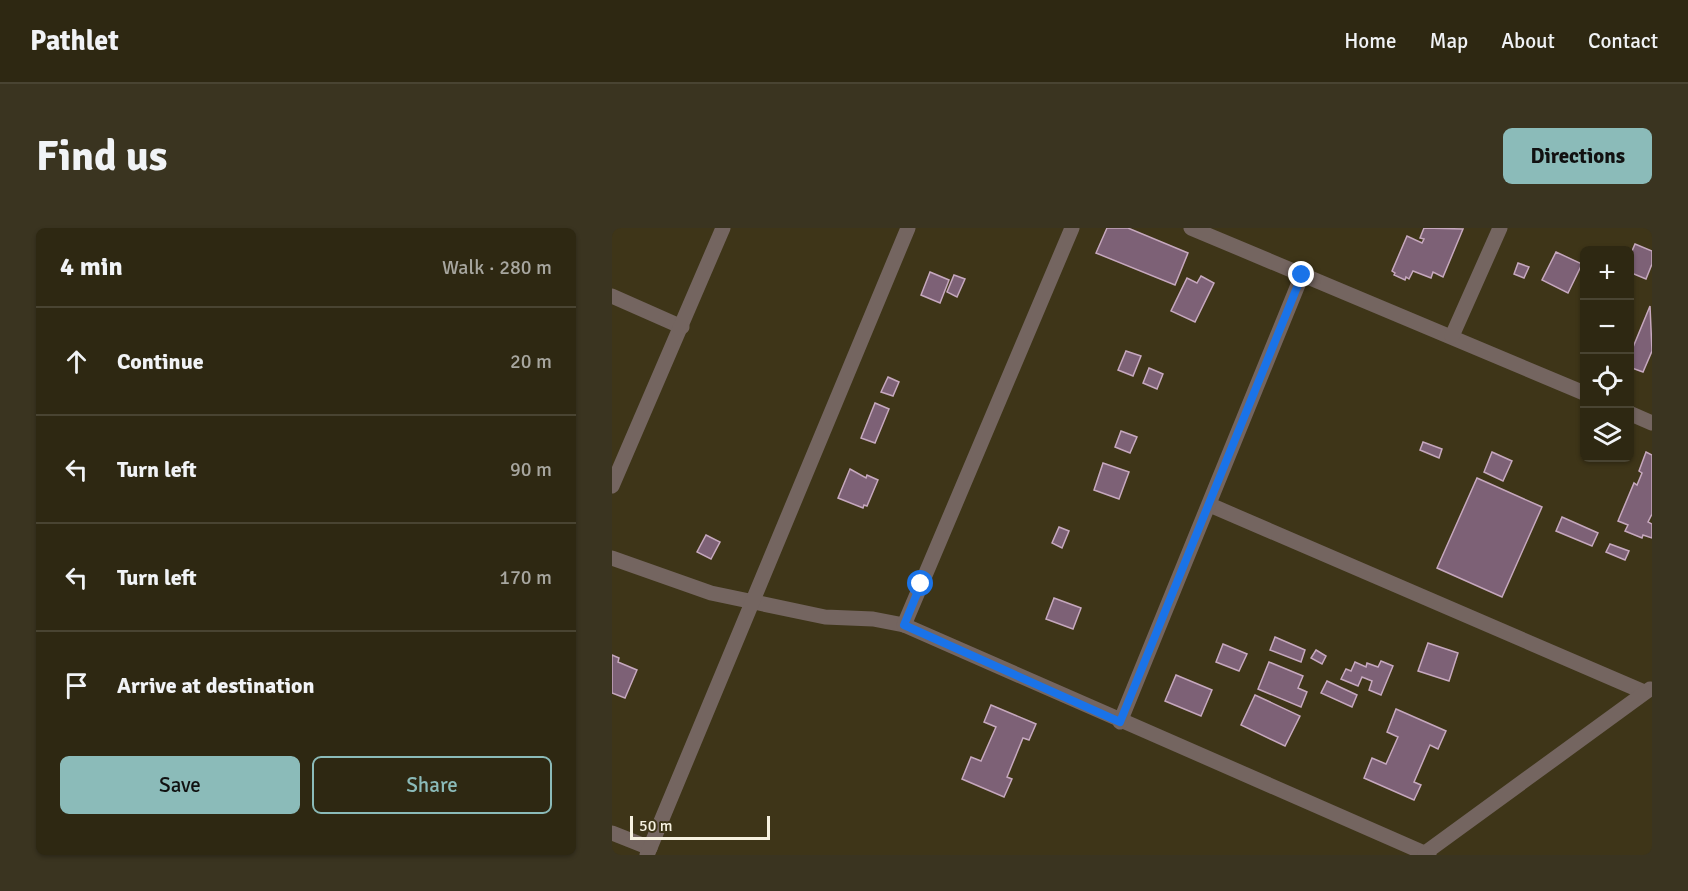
<!DOCTYPE html>
<html lang="en">
<head>
<meta charset="utf-8">
<style>
  :root { --surface:#2e2812; --page:#3a3420; --text:#f1f3f6; --muted:#a7a69f; --line:#494432; --accent:#8bbbb9 }
  body { margin:0; font-family:Signika,sans-serif; background:var(--page); color:var(--text) }
  .controls { position:absolute; right:18px; top:18px; display:grid; overflow:hidden; border-radius:9px; box-shadow:0 2px 4px #0004 }
  .controls button { width:54px; height:54px; display:grid; place-items:center; padding:0; border:0; border-bottom:2px solid var(--line); background:var(--surface); color:var(--text); font:30px sans-serif }
  .scale { position:absolute; left:18px; bottom:15px; width:140px; box-sizing:border-box; padding-left:6px; border:3px solid #f6f1e0; border-top:0; font-size:16px; line-height:21px; white-space:nowrap; color:#f6f1e0; -webkit-text-stroke:4px #3e3518; paint-order:stroke }
  .stop { position:absolute; width:18px; height:18px; margin:-14px; border:4px solid #1a73e8; border-radius:50%; background:#fff }
  .stop.end { background:#1a73e8; border-color:#fff; box-shadow:0 2px 6px #0008 }
  .list { margin:0; padding:0; list-style:none }
  h2 { display:flex; justify-content:space-between; align-items:center; height:78px; margin:0; padding:0 24px; font-size:26px }
  h2 small { font-size:20px; font-weight:400; color:var(--muted) }
  .list li { display:grid; grid-template-columns:39px 1fr auto; gap:18px; align-items:center; box-sizing:border-box; height:108px; padding:0 24px; border-top:2px solid var(--line) }
  .list b { display:block; font-size:22px; white-space:nowrap }
  .list em { font-size:20px; font-style:normal; color:var(--muted) }
  .actions { display:flex; gap:12px; padding:18px 24px }
  .actions a { flex:1; padding:14px 0; border:2px solid var(--accent); border-radius:9px; text-align:center; font-size:21px; color:var(--accent) }
  .actions .main { background:var(--accent); color:#111 }
  .icon { flex:none; width:33px; height:33px; fill:none; stroke:currentColor; stroke-width:2; stroke-linecap:round; stroke-linejoin:round }
  .map { position:relative; flex:none; width:1040px; height:627px; overflow:hidden; border-radius:9px }
  header { display:flex; align-items:center; gap:36px; box-sizing:border-box; height:84px; padding:0 30px; background:var(--surface); border-bottom:2px solid var(--line) }
  header strong { font-size:28px }
  nav { display:flex; gap:33px; margin-inline-start:auto; font-size:21px }
  .intro { display:flex; align-items:center; justify-content:space-between; box-sizing:border-box; height:144px; padding:0 36px }
  h1 { margin:0; font-size:42px }
  .button { padding:15px 27px; border-radius:9px; background:var(--accent); color:#111; font-size:21px; font-weight:700 }
  main { display:flex; gap:36px; padding:0 36px }
  aside { flex:1; background:var(--surface); border-radius:9px; box-shadow:0 2px 4px #0004 }
  .map>svg:first-child { display:block }
  .building { fill:#7d6176; stroke:#c6a8be; stroke-width:1.5 }
  .lines { fill:none; stroke-linecap:round; stroke-linejoin:round }
  .minor { stroke:#746560; stroke-width:15 }
  .route { stroke:#1a73e8; stroke-width:8 }
</style>
</head>
<body>
<header>
<strong>Pathlet</strong>
<nav><a>Home</a><a>Map</a><a>About</a><a>Contact</a></nav>
</header>
<div class="intro"><h1>Find us</h1><a class="button">Directions</a></div>
<main>
<aside>
<h2>4 min<small>Walk · 280 m</small></h2>
<ul class="list">
<li><svg class="icon" aria-label="ahead" viewBox="0 0 24 24"><path d="M12 20V5M6 11l6-6 6 6"/></svg><div><b>Continue</b></div><em>20 m</em></li>
<li><svg class="icon" aria-label="left" viewBox="0 0 24 24"><path d="M17 20v-9H6M10 6l-5 5 5 5"/></svg><div><b>Turn left</b></div><em>90 m</em></li>
<li><svg class="icon" aria-label="left" viewBox="0 0 24 24"><path d="M17 20v-9H6M10 6l-5 5 5 5"/></svg><div><b>Turn left</b></div><em>170 m</em></li>
<li><svg class="icon" aria-label="arrive" viewBox="0 0 24 24"><path d="M6 21V4h12l-3 4 3 4H6"/></svg><div><b>Arrive at destination</b></div></li>
</ul>
<div class="actions"><a class="main">Save</a><a>Share</a></div>
</aside>
<div class="map">
<svg width="1040" height="627" viewBox="0 0 1040 627">
  <rect width="100%" height="100%" fill="#3e3518"/>
  <g class="building">
    <path d="M 495,0 L 516,0 L 576,25 L 563,57 L 484,25 Z"/>
    <path d="M 812,0 L 851,1 L 831,49 L 821,44 L 819,50 L 801,43 L 797,51 L 794,49 L 793,52 L 782,47 L 783,45 L 780,43 L 795,8 L 810,15 L 812,11 L 808,10 Z"/>
    <path d="M 1023,16 L 1040,23 L 1040,36 L 1034,51 L 1017,44 L 1017,30 Z"/>
    <path d="M 944,24 L 970,36 L 956,65 L 930,52 Z"/>
    <path d="M 906,35 L 917,39 L 912,50 L 902,46 Z"/>
    <path d="M 318,44 L 337,52 L 328,75 L 309,67 Z"/>
    <path d="M 342,47 L 353,51 L 345,69 L 335,64 Z"/>
    <path d="M 589,48 L 602,55 L 583,94 L 559,83 L 575,50 L 585,55 Z"/>
    <path d="M 1038,78 L 1040,123 L 1031,144 L 1017,139 L 1017,129 Z"/>
    <path d="M 514,123 L 529,128 L 521,148 L 506,142 Z"/>
    <path d="M 537,140 L 551,146 L 545,161 L 531,155 Z"/>
    <path d="M 276,149 L 287,154 L 281,168 L 269,164 Z"/>
    <path d="M 263,175 L 277,181 L 263,215 L 249,210 Z"/>
    <path d="M 509,203 L 525,209 L 518,225 L 503,219 Z"/>
    <path d="M 811,214 L 830,221 L 827,230 L 808,222 Z"/>
    <path d="M 880,224 L 900,233 L 891,253 L 872,244 Z"/>
    <path d="M 1034,224 L 1040,227 L 1040,286 L 1036,294 L 1040,296 L 1040,310 L 1031,307 L 1030,310 L 1013,303 L 1016,297 L 1006,293 L 1022,255 L 1025,257 L 1030,245 L 1027,243 Z"/>
    <path d="M 491,235 L 517,244 L 507,271 L 482,262 Z"/>
    <path d="M 238,241 L 254,250 L 255,247 L 266,252 L 255,278 L 252,277 L 251,280 L 226,270 Z"/>
    <path d="M 865,250 L 930,279 L 890,369 L 825,340 Z"/>
    <path d="M 950,289 L 986,305 L 980,318 L 944,303 Z"/>
    <path d="M 447,299 L 457,303 L 450,320 L 440,315 Z"/>
    <path d="M 94,307 L 108,314 L 99,331 L 85,324 Z"/>
    <path d="M 998,316 L 1017,323 L 1013,332 L 994,324 Z"/>
    <path d="M 442,370 L 469,380 L 461,401 L 434,391 Z"/>
    <path d="M 663,409 L 693,422 L 689,434 L 658,422 Z"/>
    <path d="M 816,415 L 846,425 L 837,453 L 806,443 Z"/>
    <path d="M 611,416 L 635,426 L 627,443 L 604,434 Z"/>
    <path d="M 704,422 L 714,428 L 710,436 L 699,430 Z"/>
    <path d="M 0,427 L 7,430 L 6,434 L 25,442 L 13,470 L 0,465 Z"/>
    <path d="M 769,433 L 781,438 L 769,467 L 757,462 L 760,453 L 750,449 L 746,458 L 729,451 L 734,441 L 739,443 L 743,434 L 754,439 L 755,435 L 766,439 Z"/>
    <path d="M 657,434 L 691,448 L 686,460 L 695,464 L 689,479 L 646,461 Z"/>
    <path d="M 564,447 L 600,462 L 589,488 L 553,473 Z"/>
    <path d="M 715,453 L 745,467 L 740,479 L 709,465 Z"/>
    <path d="M 643,467 L 688,488 L 673,518 L 629,497 Z"/>
    <path d="M 379,477 L 424,496 L 417,512 L 411,510 L 395,549 L 400,551 L 392,569 L 350,551 L 359,529 L 369,533 L 384,499 L 372,494 Z"/>
    <path d="M 784,481 L 834,503 L 826,521 L 818,517 L 802,554 L 809,557 L 802,572 L 752,550 L 760,530 L 774,536 L 786,509 L 775,504 Z"/>
  </g>
  <g class="lines">
    <g class="minor">
      <path d="M 579,0 L 972,165"/>
      <path d="M 0,68 L 70,99"/>
      <path d="M 840,108 L 888,0"/>
      <path d="M 1017,185 L 1040,195"/>
      <path d="M 0,258 L 111,0"/>
      <path d="M 598,277 L 1032,464"/>
      <path d="M 0,330 L 99,365 L 213,389 L 261,391 L 292,397 L 817,627"/>
      <path d="M 292,397 L 460,0"/>
      <path d="M 508,494 L 690,47"/>
      <path d="M 0,605 L 38,620"/>
      <path d="M 813,625 L 1038,461"/>
      <path d="M 35,627 L 296,0"/>
    </g>
  </g>
  <g class="lines">
    <path class="route" d="M 309,356 L 292,397 L 508,494 L 690,47"/>
  </g>
</svg>
<div class="controls">
<button>+</button>
<button>−</button>
<button><svg class="icon" aria-label="locate" viewBox="0 0 24 24"><circle cx="12" cy="12" r="6"/><path d="M12 2v4M12 18v4M2 12h4M18 12h4"/></svg></button>
<button><svg class="icon" aria-label="layers" viewBox="0 0 24 24"><path d="M12 4l9 5-9 5-9-5zM3 14l9 5 9-5"/></svg></button>
</div>
<div class="scale">50 m</div>
<div class="stop" style="left:309px;top:356px"></div>
<div class="stop end" style="left:690px;top:47px"></div>
</div>
</main>
</body>
</html>
